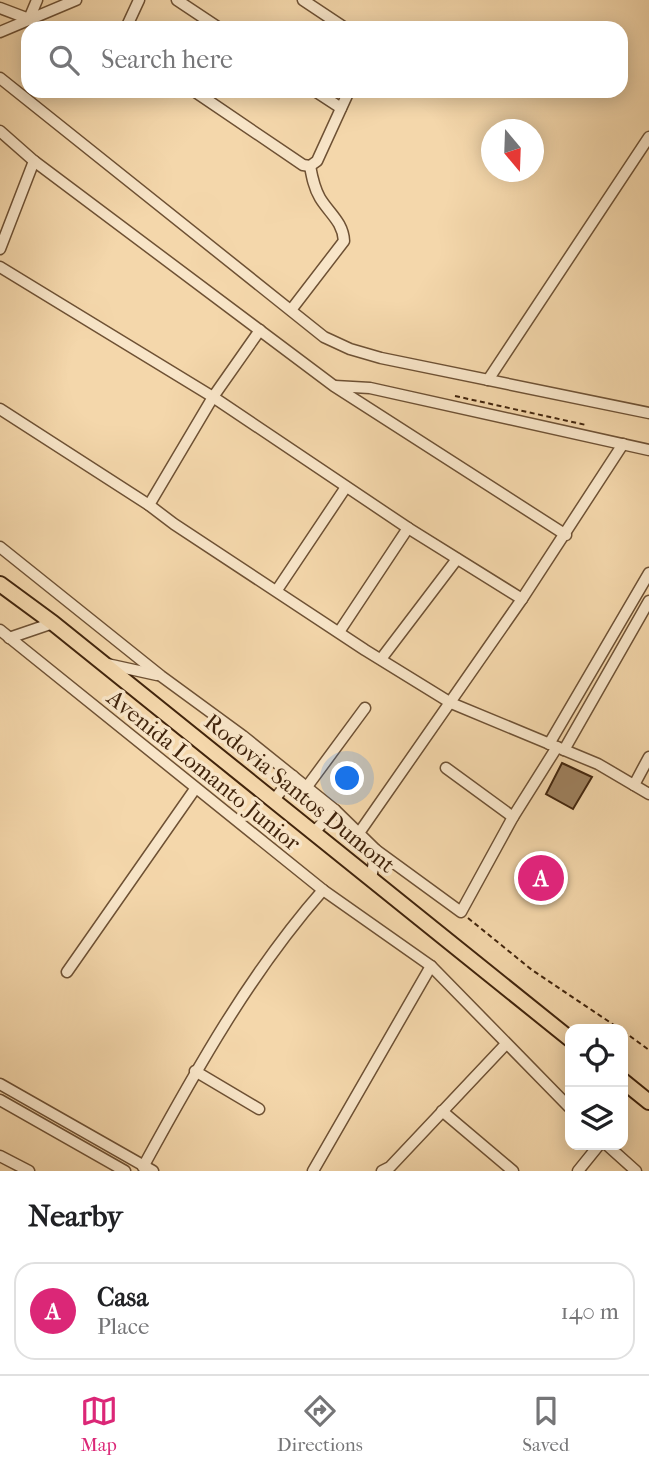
<!DOCTYPE html>
<html lang="en">
<head>
<meta charset="utf-8">
<style>
  :root { --surface:#fff; --page:#f2f2f2; --text:#202124; --muted:#757577; --line:#e0e0e0; --accent:#db2777 }
  body { margin:0; font-family:"IM FELL French Canon",serif; background:var(--page); color:var(--text) }
  .controls { position:absolute; right:21px; bottom:21px; display:grid; overflow:hidden; border-radius:14px; box-shadow:0 4px 18px #0003 }
  .controls button { width:63px; height:63px; display:grid; place-items:center; padding:0; border:0; border-bottom:2px solid var(--line); background:var(--surface); color:var(--text); font:35px sans-serif }
  .compass { position:absolute; left:481px; top:119px; width:63px; height:63px; border-radius:50%; background:var(--surface); box-shadow:0 4px 18px #0003; rotate:161deg }
  .you { position:absolute; left:348px; top:779px; width:24px; height:24px; margin:-18px; border:5px solid #fff; border-radius:50%; background:#1a73e8; box-shadow:0 0 0 10px #1a73e833 }
  .badge { display:grid; place-items:center; width:46px; height:46px; border-radius:50%; background:var(--accent); color:#fff; font-size:23px; font-weight:700 }
  .pin { position:absolute; translate:-50% -50%; border:4px solid #fff; box-shadow:0 2px 7px #0006 }
  .list { margin:0; padding:0; list-style:none }
  h2 { display:flex; justify-content:space-between; align-items:center; height:91px; margin:0; padding:0 28px; font-size:30px }
  h2 small { font-size:23px; font-weight:400; color:var(--muted) }
  .list li { display:grid; grid-template-columns:46px 1fr auto; gap:21px; align-items:center; box-sizing:border-box; height:98px; margin:0 14px 14px; padding:0 14px; border:2px solid var(--line); border-radius:21px }
  .list b { display:block; font-size:26px; white-space:nowrap }
  .list p { margin:0; font-size:23px; white-space:nowrap; color:var(--muted) }
  .list em { font-size:23px; font-style:normal; color:var(--muted) }
  .icon { flex:none; width:38px; height:38px; fill:none; stroke:currentColor; stroke-width:2; stroke-linecap:round; stroke-linejoin:round }
  .map { position:relative; flex:none; width:649px; height:1171px; overflow:hidden }
  .search { position:absolute; background:var(--surface); box-shadow:0 4px 18px #0003; left:21px; right:21px; top:21px; height:77px; display:flex; align-items:center; gap:18px; box-sizing:border-box; padding:0 24px; border-radius:21px; color:var(--muted); font-size:26px }
  .sheet { height:203px; background:var(--surface) }
  nav { display:flex; justify-content:space-around; align-items:center; box-sizing:border-box; height:98px; border-top:2px solid var(--line); background:var(--surface); font-size:19px; color:var(--muted) }
  nav a { display:grid; justify-items:center; gap:4px }
  nav .on { color:var(--accent) }
  .map>svg:first-child { display:block }
  .building { fill:#9e815f; stroke:#41240c; stroke-width:2 }
  .lines { fill:none; stroke-linecap:round; stroke-linejoin:round }
  .minor-casing { stroke:#6e5134; stroke-width:13 }
  .highway-casing { stroke:#41240c; stroke-width:18 }
  .path { stroke:#41240c; stroke-width:2; stroke-dasharray:5 3.5; stroke-linecap:butt }
  .minor { stroke:#f8e5c8; stroke-width:10 }
  .highway { stroke:#f4d7ab; stroke-width:14 }
  .labels { text-anchor:middle; stroke-width:7; stroke-linejoin:round; paint-order:stroke }
  .street-label { font-size:23px; fill:#41240c; stroke:#f8e5c8 }
</style>
</head>
<body>
<div class="map">
<svg width="649" height="1171" viewBox="0 0 649 1171">
  <rect width="100%" height="100%" fill="#f4d7ab"/>
  <filter id="stains"><feTurbulence type="fractalNoise" baseFrequency=".00286" numOctaves="4"/><feColorMatrix values="0 0 0 0 .2 0 0 0 0 .09 0 0 0 0 .02 0 0 0 .5 -.17"/></filter>
  <radialGradient id="worn" r=".72"><stop offset=".6" stop-color="#630" stop-opacity="0"/><stop offset="1" stop-color="#630" stop-opacity=".3"/></radialGradient>
  <g class="building">
    <path d="M 562,763 L 592,777 L 573,809 L 546,794 Z"/>
    <path d="M 541,860 L 557,871 L 541,895 L 525,885 Z"/>
  </g>
  <g class="lines">
    <g class="minor-casing">
      <g id="minor">
        <path d="M 177,0 L 219,28"/>
        <path d="M 303,0 L 345,28"/>
        <path d="M 0,8 L 29,19 L 37,0"/>
        <path d="M 126,28 L 139,0"/>
        <path d="M 0,32 L 76,0"/>
        <path d="M 0,78 L 324,337 L 350,349 L 381,358 L 649,413"/>
        <path d="M 194,91 L 303,165 L 310,166 L 317,161 L 349,91"/>
        <path d="M 315,91 L 341,108"/>
        <path d="M 0,131 L 34,161 L 334,386 L 566,535"/>
        <path d="M 0,249 L 34,161"/>
        <path d="M 0,267 L 213,397 L 408,528 L 522,599"/>
        <path d="M 291,310 L 344,241 C 343,222 329,213 320,198 C 314,188 312,177 310,166"/>
        <path d="M 488,380 L 649,137"/>
        <path d="M 335,386 L 370,388 L 649,450"/>
        <path d="M 0,409 L 149,505 L 174,524 L 365,650 L 451,703 L 598,764 L 649,794"/>
        <path d="M 149,505 L 213,397 L 260,330"/>
        <path d="M 0,547 L 161,676 L 243,736 L 335,810 L 376,850 L 461,912 L 513,817 L 557,747"/>
        <path d="M 277,590 L 346,487"/>
        <path d="M 0,630 L 323,890 L 431,966 L 570,1108"/>
        <path d="M 339,632 L 408,528"/>
        <path d="M 9,638 L 53,623"/>
        <path d="M 381,659 L 457,559"/>
        <path d="M 107,664 L 157,675"/>
        <path d="M 549,744 L 649,573"/>
        <path d="M 564,750 L 649,601"/>
        <path d="M 446,768 L 513,817"/>
        <path d="M 634,785 L 649,757"/>
        <path d="M 306,788 L 365,708"/>
        <path d="M 273,801 L 293,776"/>
        <path d="M 313,833 L 335,810"/>
        <path d="M 359,833 L 522,599 L 623,444"/>
        <path d="M 371,879 L 376,850"/>
        <path d="M 67,972 L 195,789"/>
        <path d="M 195,1071 L 259,1109"/>
        <path d="M 0,1084 L 153,1171"/>
        <path d="M 0,1100 L 125,1171"/>
        <path d="M 442,1111 L 513,1171"/>
        <path d="M 607,1145 L 636,1171"/>
        <path d="M 0,1156 L 29,1171"/>
        <path d="M 143,1167 C 196,1070 250,973 323,890"/>
        <path d="M 313,1171 L 431,966"/>
        <path d="M 382,1171 L 390,1167 L 506,1044"/>
        <path d="M 578,1171 L 599,1145"/>
      </g>
    </g>
    <g class="highway-casing">
      <g id="highway">
        <path d="M 0,584 L 53,623 L 570,1039"/>
        <path d="M 623,1081 L 649,1102"/>
      </g>
    </g>
    <g class="path">
      <path d="M 455,396 L 586,425"/>
      <path d="M 468,918 L 532,970 L 620,1029"/>
      <path d="M 623,1031 L 649,1050"/>
    </g>
    <use href="#minor" class="minor"/>
    <use href="#highway" class="highway"/>
  </g>
  <g class="labels">
    <g class="street-label">
      <text transform="translate(204 770) rotate(39)" y="8">Avenida Lomanto Junior</text>
      <text transform="translate(300 793) rotate(39)" y="8">Rodovia Santos Dumont</text>
    </g>
  </g>
  <rect width="100%" height="100%" filter="url(#stains)"/>
  <rect width="100%" height="100%" fill="url(#worn)"/>
</svg>
<div class="controls">
<button><svg class="icon" aria-label="locate" viewBox="0 0 24 24"><circle cx="12" cy="12" r="6"/><path d="M12 2v4M12 18v4M2 12h4M18 12h4"/></svg></button>
<button><svg class="icon" aria-label="layers" viewBox="0 0 24 24"><path d="M12 4l9 5-9 5-9-5zM3 14l9 5 9-5"/></svg></button>
</div>
<svg class="compass" viewBox="-18 -18 36 36"><path d="M0-13l5 13h-10z" fill="#e53935"/><path d="M0 13l5-13h-10z" fill="#757577"/></svg>
<div class="you"></div>
<div class="pin badge" style="left:541px;top:878px">A</div>
<div class="search"><svg class="icon" aria-label="search" viewBox="0 0 24 24"><circle cx="10" cy="10" r="6"/><path d="M15 15l6 6"/></svg>Search here</div>
</div>
<section class="sheet">
<h2>Nearby<small></small></h2>
<ul class="list">
<li><span class="badge">A</span><div><b>Casa</b><p>Place</p></div><em>140 m</em></li>
</ul>
</section>
<nav>
<a class="on"><svg class="icon" aria-label="map" viewBox="0 0 24 24"><path d="M3 6l6-2 6 2 6-2v14l-6 2-6-2-6 2zM9 4v14M15 6v14"/></svg>Map</a>
<a><svg class="icon" aria-label="directions" viewBox="0 0 24 24"><path d="M12 3l9 9-9 9-9-9zM9 14v-3h6M13 9l2 2-2 2"/></svg>Directions</a>
<a><svg class="icon" aria-label="saved" viewBox="0 0 24 24"><path d="M7 4h10v16l-5-4-5 4z"/></svg>Saved</a>
</nav>
</body>
</html>
